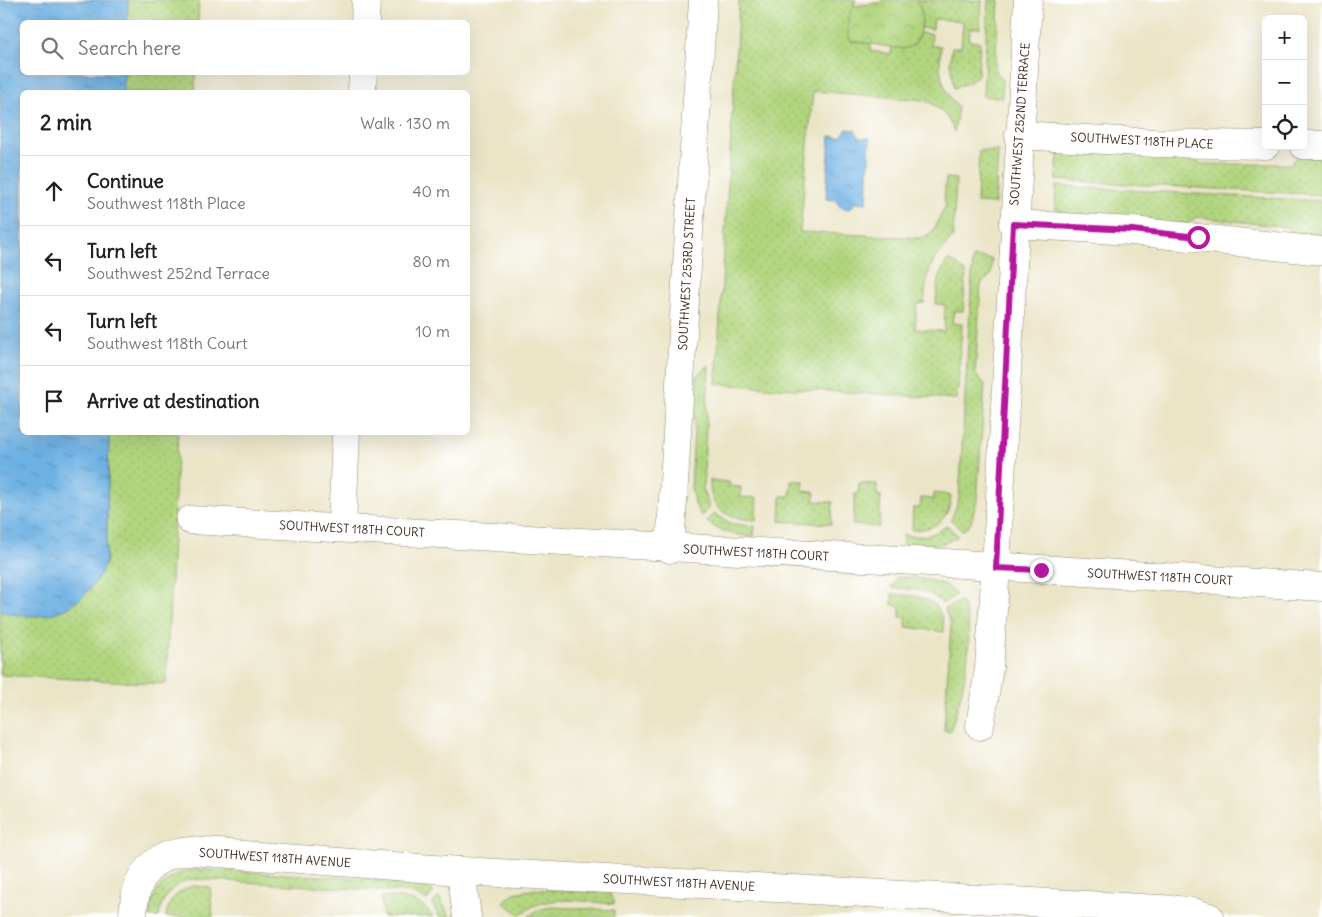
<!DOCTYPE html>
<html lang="en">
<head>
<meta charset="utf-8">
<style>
  :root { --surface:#fff; --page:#f6f6f6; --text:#202124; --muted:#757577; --line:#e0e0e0 }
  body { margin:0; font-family:Delius,sans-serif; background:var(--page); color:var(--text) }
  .controls { position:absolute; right:15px; top:15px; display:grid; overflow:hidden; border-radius:8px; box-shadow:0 5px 20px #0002 }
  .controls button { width:45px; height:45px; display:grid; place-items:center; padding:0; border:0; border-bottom:1px solid var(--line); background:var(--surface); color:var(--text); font:25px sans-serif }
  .stop { position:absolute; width:15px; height:15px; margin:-11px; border:4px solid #b5179e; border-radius:50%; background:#fff }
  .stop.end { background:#b5179e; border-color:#fff; box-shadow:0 1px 5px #0008 }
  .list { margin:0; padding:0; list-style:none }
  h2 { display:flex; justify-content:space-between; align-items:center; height:65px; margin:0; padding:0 20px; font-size:21px }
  h2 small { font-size:16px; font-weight:400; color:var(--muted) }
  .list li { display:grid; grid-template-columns:32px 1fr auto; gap:15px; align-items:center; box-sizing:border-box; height:70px; padding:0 20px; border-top:1px solid var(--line) }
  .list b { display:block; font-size:19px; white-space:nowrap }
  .list p { margin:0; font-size:16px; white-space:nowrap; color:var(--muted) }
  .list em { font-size:16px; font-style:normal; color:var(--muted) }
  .icon { flex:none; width:28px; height:28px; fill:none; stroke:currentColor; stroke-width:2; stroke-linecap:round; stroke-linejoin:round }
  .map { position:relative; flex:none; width:1322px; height:917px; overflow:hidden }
  .search { position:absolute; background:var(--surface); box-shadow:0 5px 20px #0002; left:20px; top:20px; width:450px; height:55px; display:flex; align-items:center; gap:12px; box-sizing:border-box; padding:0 18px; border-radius:8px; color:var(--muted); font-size:19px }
  .panel { position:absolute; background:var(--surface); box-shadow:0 5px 20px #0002; left:20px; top:90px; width:450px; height:345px; border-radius:8px }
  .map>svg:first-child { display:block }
  .grass { fill:url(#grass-dots); stroke:#76804e }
  .park { fill:url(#park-crowns); stroke:#76804e }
  .water { fill:url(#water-ripples); stroke:#546e80 }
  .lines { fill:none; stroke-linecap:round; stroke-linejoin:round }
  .minor-casing { stroke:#938873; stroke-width:29 }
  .minor { stroke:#fff; stroke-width:28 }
  .route { stroke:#b5179e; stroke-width:6 }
  .labels { text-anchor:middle; stroke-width:4.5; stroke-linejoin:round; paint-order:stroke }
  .street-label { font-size:12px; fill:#3b2a1e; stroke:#fff }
</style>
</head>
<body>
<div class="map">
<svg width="1322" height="917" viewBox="0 0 1322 917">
  <defs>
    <pattern id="grass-dots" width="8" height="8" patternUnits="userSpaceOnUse" patternTransform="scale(1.25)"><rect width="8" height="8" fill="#b1d57e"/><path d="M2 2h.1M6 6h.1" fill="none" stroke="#99b76c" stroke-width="1.8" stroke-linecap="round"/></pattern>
    <pattern id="park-crowns" width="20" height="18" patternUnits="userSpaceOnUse" patternTransform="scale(1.25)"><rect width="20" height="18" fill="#b1d57e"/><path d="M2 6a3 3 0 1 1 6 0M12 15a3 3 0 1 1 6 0" fill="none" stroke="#99b76c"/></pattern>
    <pattern id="water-ripples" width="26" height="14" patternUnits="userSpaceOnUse" patternTransform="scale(1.25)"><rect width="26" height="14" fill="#6eb1e3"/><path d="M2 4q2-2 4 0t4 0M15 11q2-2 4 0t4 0" fill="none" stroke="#5c90b7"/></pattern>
  </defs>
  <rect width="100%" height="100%" fill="#fff"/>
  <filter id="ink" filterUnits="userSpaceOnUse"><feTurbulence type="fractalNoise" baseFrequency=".02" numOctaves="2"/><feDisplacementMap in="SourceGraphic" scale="10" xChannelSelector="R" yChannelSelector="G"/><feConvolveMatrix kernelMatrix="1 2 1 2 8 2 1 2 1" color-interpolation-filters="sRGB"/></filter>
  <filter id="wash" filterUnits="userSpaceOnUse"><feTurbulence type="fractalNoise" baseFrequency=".0096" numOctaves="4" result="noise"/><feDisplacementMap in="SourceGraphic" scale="20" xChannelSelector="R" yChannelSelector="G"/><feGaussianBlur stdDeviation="1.12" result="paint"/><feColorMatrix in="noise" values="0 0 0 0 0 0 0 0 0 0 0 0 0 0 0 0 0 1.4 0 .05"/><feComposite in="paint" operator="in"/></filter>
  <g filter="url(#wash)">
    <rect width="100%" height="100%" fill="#ebe5c8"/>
    <g class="grass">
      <path d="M 128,0 L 199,0 L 198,22 L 127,22 Z"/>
      <path d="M 739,0 L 856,0 L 849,19 L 849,38 L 863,43 L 871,43 L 870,51 L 891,54 L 892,46 C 906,51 914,47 920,33 L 932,34 L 931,46 L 941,46 C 938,70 941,89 958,107 L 954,132 C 949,117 939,106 924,100 L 813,91 L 800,232 L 923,238 L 933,231 L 946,205 L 944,198 L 946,178 L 956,179 L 953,237 L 935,258 L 927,277 L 924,303 L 917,304 L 915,329 L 944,331 L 945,305 L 936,304 C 937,288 938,274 948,260 L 957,264 L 966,273 L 963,311 L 954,311 L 952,323 L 962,324 L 957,399 L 716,384 Z"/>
      <path d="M 915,0 L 982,0 L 980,28 L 970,28 L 969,41 L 980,42 L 978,75 L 970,82 L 954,88 L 950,62 L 952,47 L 961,47 L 963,21 L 934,19 L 933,29 L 921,28 L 920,7 Z"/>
      <path d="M 988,0 L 999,0 L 995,70 L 1002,79 L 1002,98 L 983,96 Z"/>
      <path d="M 124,73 L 196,73 L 195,92 L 123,92 Z"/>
      <path d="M 979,150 L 998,151 L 995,204 L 977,203 Z"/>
      <path d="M 1066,150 L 1192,157 L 1201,164 L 1290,164 L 1298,156 L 1322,157 L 1322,195 L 1056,180 L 1058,153 Z"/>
      <path d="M 1056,186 L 1322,201 L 1322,239 L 1295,236 L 1287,227 L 1197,217 L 1186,224 L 1072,216 L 1055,209 Z"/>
      <path d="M 973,257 L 992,259 L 991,275 L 981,284 L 975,374 L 985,384 L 977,501 L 971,522 L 963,531 L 951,520 L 959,499 Z"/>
      <path d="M 709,365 L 703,490 L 710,508 L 701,516 L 694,502 L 691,487 L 697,375 Z"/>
      <path d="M 109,433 L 178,433 L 166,684 L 0,675 L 0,611 L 36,616 L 106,563 Z"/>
      <path d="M 710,480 L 729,482 L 729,486 L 741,487 L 740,497 L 757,498 L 756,520 C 728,518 709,512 710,480 Z"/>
      <path d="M 791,481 L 804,481 L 803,491 L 815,492 L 814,501 L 833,502 L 831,524 L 780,521 L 781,496 L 790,496 Z"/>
      <path d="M 859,483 L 877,484 L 877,495 L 881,496 L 879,527 L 853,525 L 855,494 L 858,494 Z"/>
      <path d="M 934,493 L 951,495 C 950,519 936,530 912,530 L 913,508 L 920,508 L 921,498 L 934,499 Z"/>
      <path d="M 715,514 L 732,524 L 755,526 L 754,537 C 735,535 721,533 706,521 Z"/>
      <path d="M 947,525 L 958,536 C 940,548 923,547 903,546 L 903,535 C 920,538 935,536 947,525 Z"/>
      <path d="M 897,577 C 917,578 942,578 956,595 L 942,604 C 929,588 911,589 892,588 Z"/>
      <path d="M 892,594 C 921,596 943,597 944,632 L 906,627 L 906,618 L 900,617 L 900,606 L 892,605 Z"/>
      <path d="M 960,601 C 980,628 961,701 950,731 L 944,730 L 951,625 L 945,609 Z"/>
      <path d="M 195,869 L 408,881 L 421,884 L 434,892 L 427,900 L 412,893 L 404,892 L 194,879 C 174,882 161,897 159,917 L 149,917 C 151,890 169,873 195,869 Z"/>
      <path d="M 193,886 L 210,887 L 213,917 L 166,917 C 168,900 177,891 193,886 Z"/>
      <path d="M 535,889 L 610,893 L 615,904 C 583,902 546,892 520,915 L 503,902 L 514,893 Z"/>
      <path d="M 381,896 C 402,898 420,898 433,917 L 383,917 Z"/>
      <path d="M 439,897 L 450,917 L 439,917 L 432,904 Z"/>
      <path d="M 551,907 L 614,910 L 614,917 L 528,917 L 537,910 Z"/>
    </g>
    <path class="park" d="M 882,0 L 916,0 C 925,14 922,30 915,44 L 904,49 L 851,41 C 845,31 848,16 853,6 L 879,3 Z"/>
    <g class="water">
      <path d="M 0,0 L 128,0 L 127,22 L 22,22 L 22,72 L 124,73 L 123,92 L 22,92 L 22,432 L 109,433 L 106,563 C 84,609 50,625 0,611 Z"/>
      <path d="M 847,129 L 855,130 L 859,138 L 870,138 L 867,203 L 855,202 L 852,207 L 848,209 L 839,206 L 836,200 L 826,199 L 830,136 L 840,137 Z"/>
    </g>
  </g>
  <g filter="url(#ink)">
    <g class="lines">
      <g class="minor-casing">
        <g id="minor">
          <path d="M 365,22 L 366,0"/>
          <path d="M 362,92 L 363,72"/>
          <path d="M 1019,135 L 1156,143 L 1266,145"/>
          <path d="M 1303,145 L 1322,145"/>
          <path d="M 1013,224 L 1132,231 L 1322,251"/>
          <path d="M 190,520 L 883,559 L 1322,587"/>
          <path d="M 342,528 L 346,432"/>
          <path d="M 670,549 L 703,0"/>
          <path d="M 980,726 L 989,668 L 996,567 L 1028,0"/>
          <path d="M 461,871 L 467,917"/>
          <path d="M 133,917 C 134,878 150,854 191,851 L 461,871 L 1178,910 L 1193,912 L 1209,917"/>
        </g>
      </g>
      <use href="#minor" class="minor"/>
    </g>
  </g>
  <g class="lines" filter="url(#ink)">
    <path class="route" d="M 1041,570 L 996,568 L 1013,224 L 1132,230 L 1198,237"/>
  </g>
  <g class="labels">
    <g class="street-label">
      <text transform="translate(1020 124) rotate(-86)" y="4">SOUTHWEST 252ND TERRACE</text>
      <text transform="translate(1142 141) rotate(3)" y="4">SOUTHWEST 118TH PLACE</text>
      <text transform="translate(687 274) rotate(-87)" y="4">SOUTHWEST 253RD STREET</text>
      <text transform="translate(352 529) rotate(3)" y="4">SOUTHWEST 118TH COURT</text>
      <text transform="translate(756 553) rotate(3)" y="4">SOUTHWEST 118TH COURT</text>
      <text transform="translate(1160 577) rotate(3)" y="4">SOUTHWEST 118TH COURT</text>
      <text transform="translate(275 858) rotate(4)" y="4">SOUTHWEST 118TH AVENUE</text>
      <text transform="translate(679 883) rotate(3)" y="4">SOUTHWEST 118TH AVENUE</text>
    </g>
  </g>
</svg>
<div class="controls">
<button>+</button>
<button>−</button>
<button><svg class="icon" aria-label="locate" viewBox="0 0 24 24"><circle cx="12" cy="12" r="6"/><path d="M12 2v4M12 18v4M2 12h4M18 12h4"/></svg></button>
</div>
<div class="stop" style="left:1198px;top:237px"></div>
<div class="stop end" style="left:1041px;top:570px"></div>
<div class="search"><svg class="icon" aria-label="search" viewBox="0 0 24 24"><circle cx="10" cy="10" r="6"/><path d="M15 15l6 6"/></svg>Search here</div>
<section class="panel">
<h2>2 min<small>Walk · 130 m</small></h2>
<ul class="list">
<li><svg class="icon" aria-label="ahead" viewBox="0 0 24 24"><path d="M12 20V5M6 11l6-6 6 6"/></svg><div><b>Continue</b><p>Southwest 118th Place</p></div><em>40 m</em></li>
<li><svg class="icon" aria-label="left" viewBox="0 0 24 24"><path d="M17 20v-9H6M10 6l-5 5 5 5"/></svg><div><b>Turn left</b><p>Southwest 252nd Terrace</p></div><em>80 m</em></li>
<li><svg class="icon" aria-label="left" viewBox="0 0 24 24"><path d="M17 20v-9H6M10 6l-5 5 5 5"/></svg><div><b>Turn left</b><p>Southwest 118th Court</p></div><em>10 m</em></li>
<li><svg class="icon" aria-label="arrive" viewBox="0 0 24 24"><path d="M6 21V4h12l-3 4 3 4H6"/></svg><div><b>Arrive at destination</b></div></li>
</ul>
</section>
</div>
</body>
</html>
